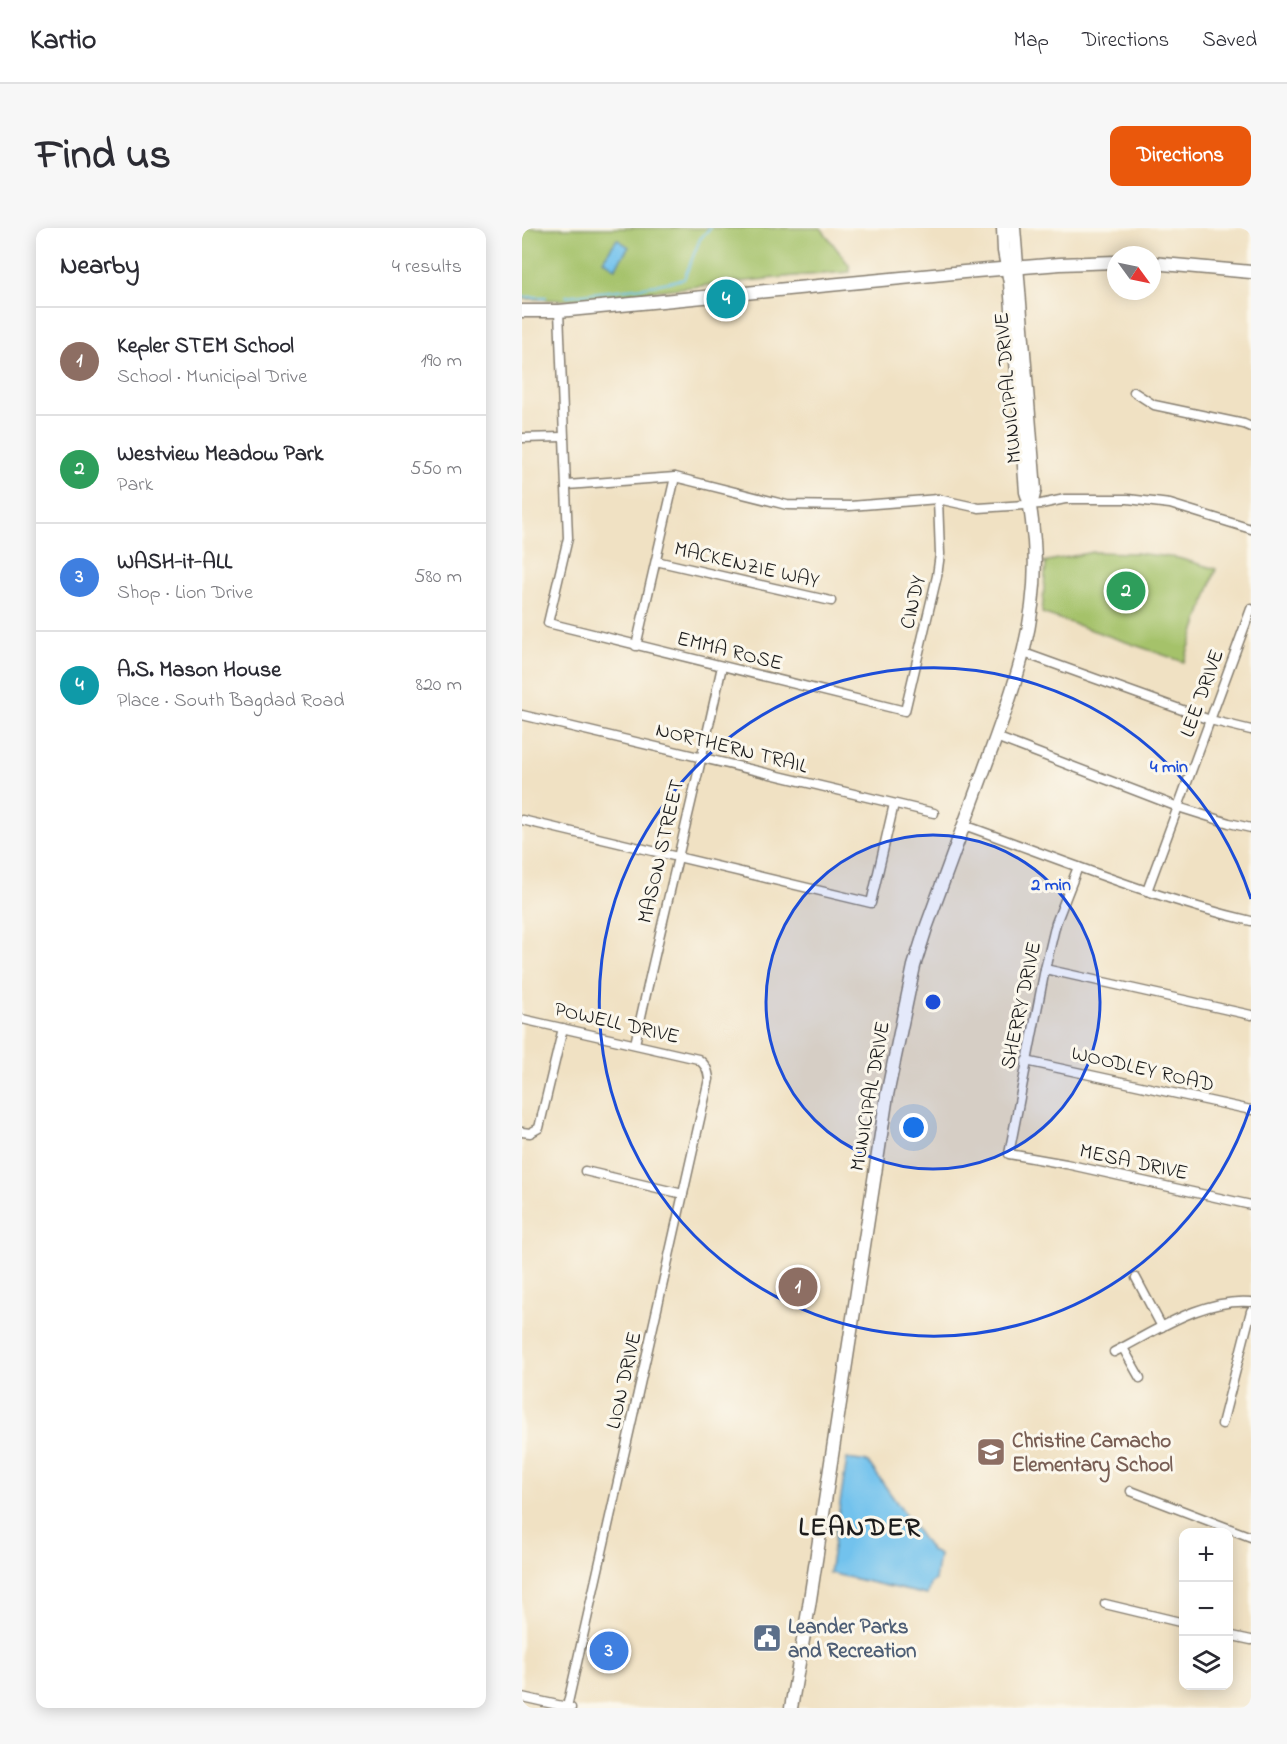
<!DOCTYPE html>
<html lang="en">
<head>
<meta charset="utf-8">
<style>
  :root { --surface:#fff; --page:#f7f7f7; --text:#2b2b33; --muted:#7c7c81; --line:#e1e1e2; --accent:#ea580c }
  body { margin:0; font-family:"Indie Flower",sans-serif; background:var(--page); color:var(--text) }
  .controls { position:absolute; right:18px; bottom:18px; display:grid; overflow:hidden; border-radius:12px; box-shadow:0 3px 15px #0003 }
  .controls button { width:54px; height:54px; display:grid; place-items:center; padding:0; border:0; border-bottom:2px solid var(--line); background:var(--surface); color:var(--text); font:30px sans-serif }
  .compass { position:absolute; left:585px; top:18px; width:54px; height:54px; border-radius:50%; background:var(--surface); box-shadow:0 3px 15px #0003; rotate:123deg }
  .you { position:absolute; left:392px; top:900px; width:21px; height:21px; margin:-15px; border:4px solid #fff; border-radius:50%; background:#1a73e8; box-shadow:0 0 0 9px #1a73e833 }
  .badge { display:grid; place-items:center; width:39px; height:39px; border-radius:50%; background:var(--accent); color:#fff; font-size:20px; font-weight:700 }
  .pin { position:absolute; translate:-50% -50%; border:3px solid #fff; box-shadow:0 2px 6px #0006 }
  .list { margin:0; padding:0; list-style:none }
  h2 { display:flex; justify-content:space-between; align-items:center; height:78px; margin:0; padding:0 24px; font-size:26px }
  h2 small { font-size:20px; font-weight:400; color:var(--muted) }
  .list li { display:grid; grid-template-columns:39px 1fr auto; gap:18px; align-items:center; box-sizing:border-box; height:108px; padding:0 24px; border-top:2px solid var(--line) }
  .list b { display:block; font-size:22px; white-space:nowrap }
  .list p { margin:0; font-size:20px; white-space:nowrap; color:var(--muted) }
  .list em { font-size:20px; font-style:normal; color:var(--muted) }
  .icon { flex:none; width:33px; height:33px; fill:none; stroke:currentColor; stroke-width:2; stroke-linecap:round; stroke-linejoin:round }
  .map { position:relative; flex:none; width:729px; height:1480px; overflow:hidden; border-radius:12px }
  header { display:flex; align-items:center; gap:36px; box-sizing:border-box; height:84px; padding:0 30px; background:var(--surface); border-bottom:2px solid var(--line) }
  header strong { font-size:28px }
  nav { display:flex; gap:33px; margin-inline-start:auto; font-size:21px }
  .intro { display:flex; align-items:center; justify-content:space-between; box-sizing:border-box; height:144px; padding:0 36px }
  h1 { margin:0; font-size:42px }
  .button { padding:15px 27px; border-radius:12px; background:var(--accent); color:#fff; font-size:21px; font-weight:700 }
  main { display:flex; gap:36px; padding:0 36px }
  aside { flex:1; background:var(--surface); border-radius:12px; box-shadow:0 3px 15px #0003 }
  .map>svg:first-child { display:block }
  .green { fill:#a5c26a; stroke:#606f43; stroke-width:1.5 }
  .water { fill:#72c2ed; stroke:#476f84; stroke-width:1.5 }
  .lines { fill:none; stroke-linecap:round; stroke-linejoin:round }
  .stream { stroke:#72c2ed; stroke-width:2 }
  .street-casing { stroke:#867e70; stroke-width:11 }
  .secondary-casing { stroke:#867e70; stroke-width:15 }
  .street { stroke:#fff; stroke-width:8 }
  .secondary { stroke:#fff; stroke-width:12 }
  .ring { fill:none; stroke:#1d4ed8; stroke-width:3 }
  .labels { text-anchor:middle; stroke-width:6; stroke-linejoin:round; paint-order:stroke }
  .street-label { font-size:21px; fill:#1c1c1c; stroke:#fbf7ec }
  .education-label { font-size:21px; font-weight:bold; fill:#785e54; stroke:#fbf7ec; text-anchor:start }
  .service-label { font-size:21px; font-weight:bold; fill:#4e5e75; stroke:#fbf7ec; text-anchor:start }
  .district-label { font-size:27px; font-weight:bold; letter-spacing:1.5px; fill:#1c1c1c; stroke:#fbf7ec }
  .centre { fill:#1d4ed8; stroke:#fbf7ec; stroke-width:3 }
  .ring-label { font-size:18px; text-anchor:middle; font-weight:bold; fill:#1d4ed8; stroke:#fbf7ec; stroke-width:6; stroke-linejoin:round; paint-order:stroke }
</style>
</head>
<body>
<header>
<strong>Kartio</strong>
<nav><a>Map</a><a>Directions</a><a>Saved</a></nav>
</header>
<div class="intro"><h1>Find us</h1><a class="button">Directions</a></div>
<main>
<aside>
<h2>Nearby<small>4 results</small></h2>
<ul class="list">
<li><span class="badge" style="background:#8d6e63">1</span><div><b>Kepler STEM School</b><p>School · Municipal Drive</p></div><em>190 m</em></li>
<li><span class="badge" style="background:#2e9e5b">2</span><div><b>Westview Meadow Park</b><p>Park</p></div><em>550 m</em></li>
<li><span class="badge" style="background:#3f7fe0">3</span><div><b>WASH-it-ALL</b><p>Shop · Lion Drive</p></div><em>580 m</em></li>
<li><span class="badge" style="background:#0f9aa8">4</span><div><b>A.S. Mason House</b><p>Place · South Bagdad Road</p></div><em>820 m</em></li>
</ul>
</aside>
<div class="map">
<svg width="729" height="1480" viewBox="0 0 729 1480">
  <rect width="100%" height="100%" fill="#fbf7ec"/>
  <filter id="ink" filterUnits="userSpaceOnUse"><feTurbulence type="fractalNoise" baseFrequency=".0167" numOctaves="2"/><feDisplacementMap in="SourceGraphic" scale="12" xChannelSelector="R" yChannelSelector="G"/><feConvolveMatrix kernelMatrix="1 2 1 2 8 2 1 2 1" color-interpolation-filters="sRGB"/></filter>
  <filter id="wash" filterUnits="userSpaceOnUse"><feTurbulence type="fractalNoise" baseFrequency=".008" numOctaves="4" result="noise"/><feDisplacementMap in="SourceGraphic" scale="24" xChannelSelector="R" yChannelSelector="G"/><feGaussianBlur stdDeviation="1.35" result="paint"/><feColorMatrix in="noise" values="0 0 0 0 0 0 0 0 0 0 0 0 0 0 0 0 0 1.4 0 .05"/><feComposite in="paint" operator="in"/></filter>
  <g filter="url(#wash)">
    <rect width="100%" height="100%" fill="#f0e1c3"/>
    <g class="green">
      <path d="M 0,0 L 299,0 L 327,37 L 328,44 L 273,48 L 45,72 L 0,71 Z"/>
      <path d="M 571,324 L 614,325 L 656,330 L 694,341 L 662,434 L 520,385 L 524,335 L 521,334 Z"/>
    </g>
    <g class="water">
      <path d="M 95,11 L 107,19 L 93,40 L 81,32 Z"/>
      <path d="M 325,1231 L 346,1234 L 409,1323 L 417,1327 L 413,1352 L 408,1356 L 405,1367 L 307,1345 Z"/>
    </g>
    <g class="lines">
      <g class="stream">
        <path d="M 44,68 L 122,59 L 162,51 L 178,11 L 188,0"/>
        <path d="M 0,69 L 24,69"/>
      </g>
    </g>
  </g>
  <g filter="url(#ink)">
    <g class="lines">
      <g class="street-casing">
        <g id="street">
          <path d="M 37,83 L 46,310 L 26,395 L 383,483 L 415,348 L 418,326 L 416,271"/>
          <path d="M 612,164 L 632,177 L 722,196 L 729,199"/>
          <path d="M 0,210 L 41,209"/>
          <path d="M 45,257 L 153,249 L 265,277 L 328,278 L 416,271 L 457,280 L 519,276 L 543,271 L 606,271 L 648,276 L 729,301"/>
          <path d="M 134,333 L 309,373"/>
          <path d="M 114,418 L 153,249"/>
          <path d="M 502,425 L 688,492 L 729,502"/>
          <path d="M 0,487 L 412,585"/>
          <path d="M 474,509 L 656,579 L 707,595 L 729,600"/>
          <path d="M 0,592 L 349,675 L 372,576"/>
          <path d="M 442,597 C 537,631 631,670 729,693"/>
          <path d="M 556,639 L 534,695 L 523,741 L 487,926 L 544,936 L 729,977"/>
          <path d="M 625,663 L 729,381"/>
          <path d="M 523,741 L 729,787"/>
          <path d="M 0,791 L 176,831 C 184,837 186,842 187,851 L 45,1479"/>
          <path d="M 113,816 C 140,690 173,565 200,438"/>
          <path d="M 504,833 L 729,882"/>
          <path d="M 0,904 L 8,905 L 17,900 L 41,800"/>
          <path d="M 63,943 L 161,966"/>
          <path d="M 614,1050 L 640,1099"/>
          <path d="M 601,1120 L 618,1150"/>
          <path d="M 592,1124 C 634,1103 680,1070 729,1074"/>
          <path d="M 700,1196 L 729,1083"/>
          <path d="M 609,1263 L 729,1309"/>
          <path d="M 583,1376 L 662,1395"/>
          <path d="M 706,1407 L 729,1412"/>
          <path d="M 0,1469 L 49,1480"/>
        </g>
      </g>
      <g class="secondary-casing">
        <g id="secondary">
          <path d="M 492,0 L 513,262 L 509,277"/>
          <path d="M 630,35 L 729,44"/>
          <path d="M 0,83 L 37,83 L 442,44 L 538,36 L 594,34"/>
          <path d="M 269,1480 L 287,1378 L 365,867 L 392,738 L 404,700 C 423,647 443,595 462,542 C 490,465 518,396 512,313 C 510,296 510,280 504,264 L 488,55 L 482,23 L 481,0"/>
        </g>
      </g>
      <use href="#street" class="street"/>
      <use href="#secondary" class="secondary"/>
    </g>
  </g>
  <circle cx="411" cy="774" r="167" fill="#1d4ed8" fill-opacity=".12"/>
  <g class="ring">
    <circle cx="411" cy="774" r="167"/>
    <path d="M729 877A334 334 0 1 1 729 671"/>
  </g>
  <defs>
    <g id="school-square" transform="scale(1.5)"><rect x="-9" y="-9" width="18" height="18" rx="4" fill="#8d6e63" stroke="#fbf7ec"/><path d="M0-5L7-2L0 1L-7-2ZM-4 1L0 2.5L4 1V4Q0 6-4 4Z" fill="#fff"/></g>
    <g id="civic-square" transform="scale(1.5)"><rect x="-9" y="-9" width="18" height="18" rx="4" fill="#5c6f8a" stroke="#fbf7ec"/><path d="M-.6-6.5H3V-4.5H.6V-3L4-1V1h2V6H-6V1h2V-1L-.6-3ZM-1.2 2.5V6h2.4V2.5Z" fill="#fff"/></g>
  </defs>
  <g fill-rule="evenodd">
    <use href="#school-square" x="469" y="1224"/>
    <use href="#civic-square" x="245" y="1410"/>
  </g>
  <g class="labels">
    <g class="street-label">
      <text transform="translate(485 160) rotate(-95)" y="7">MUNICIPAL DRIVE</text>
      <text transform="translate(225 336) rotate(13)" y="7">MACKENZIE WAY</text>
      <text transform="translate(390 374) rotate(-77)" y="7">CINDY</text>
      <text transform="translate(208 422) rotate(14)" y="7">EMMA ROSE</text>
      <text transform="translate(679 465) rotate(-70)" y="7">LEE DRIVE</text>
      <text transform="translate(210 519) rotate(14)" y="7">NORTHERN TRAIL</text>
      <text transform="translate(138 623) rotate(-77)" y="7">MASON STREET</text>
      <text transform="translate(498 777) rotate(-78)" y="7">SHERRY DRIVE</text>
      <text transform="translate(95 794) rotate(13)" y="7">POWELL DRIVE</text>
      <text transform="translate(621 840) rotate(13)" y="7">WOODLEY ROAD</text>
      <text transform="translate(347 868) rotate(-80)" y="7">MUNICIPAL DRIVE</text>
      <text transform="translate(612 933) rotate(12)" y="7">MESA DRIVE</text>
      <text transform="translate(101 1152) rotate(-77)" y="7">LION DRIVE</text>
    </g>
    <g class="education-label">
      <text x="490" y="1219">Christine Camacho<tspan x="490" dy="24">Elementary School</tspan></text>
    </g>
    <g class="service-label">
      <text x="266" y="1405">Leander Parks<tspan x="266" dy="24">and Recreation</tspan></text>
    </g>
    <g class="district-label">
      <text x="338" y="1307">LEANDER</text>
    </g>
  </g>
  <circle cx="411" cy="774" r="9" class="centre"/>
  <g class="ring-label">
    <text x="647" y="544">4 min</text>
    <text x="529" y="662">2 min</text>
  </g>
</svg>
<div class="controls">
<button>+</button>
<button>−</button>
<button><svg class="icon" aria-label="layers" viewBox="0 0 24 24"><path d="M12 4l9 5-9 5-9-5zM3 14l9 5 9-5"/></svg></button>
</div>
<svg class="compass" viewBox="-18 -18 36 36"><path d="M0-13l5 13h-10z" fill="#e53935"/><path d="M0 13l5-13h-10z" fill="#7c7c81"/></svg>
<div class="you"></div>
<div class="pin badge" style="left:276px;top:1059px;background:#8d6e63">1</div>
<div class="pin badge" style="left:604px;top:363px;background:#2e9e5b">2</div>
<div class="pin badge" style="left:87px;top:1423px;background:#3f7fe0">3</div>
<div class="pin badge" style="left:204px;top:71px;background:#0f9aa8">4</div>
</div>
</main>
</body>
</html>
